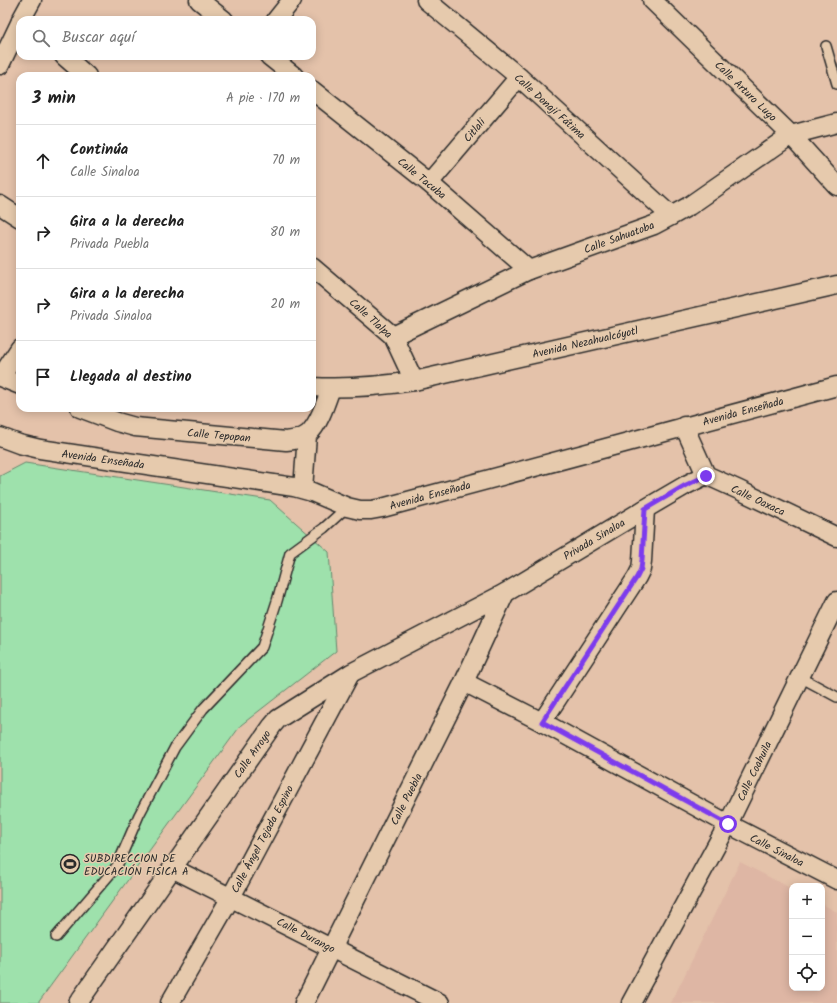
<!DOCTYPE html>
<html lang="es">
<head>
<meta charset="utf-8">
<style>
  :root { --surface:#fff; --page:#f6f6f6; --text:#222; --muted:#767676; --line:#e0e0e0 }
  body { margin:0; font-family:Kalam,sans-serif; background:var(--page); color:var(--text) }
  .controls { position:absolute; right:12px; bottom:12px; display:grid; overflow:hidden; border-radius:8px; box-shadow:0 2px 10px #0003 }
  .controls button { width:36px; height:36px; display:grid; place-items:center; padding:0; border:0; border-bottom:1px solid var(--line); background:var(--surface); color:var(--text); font:20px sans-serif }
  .stop { position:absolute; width:12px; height:12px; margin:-9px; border:3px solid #7c3aed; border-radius:50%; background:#fff }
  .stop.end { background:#7c3aed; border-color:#fff; box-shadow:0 1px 4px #0008 }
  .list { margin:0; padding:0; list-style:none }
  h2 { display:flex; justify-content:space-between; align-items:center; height:52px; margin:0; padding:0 16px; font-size:17px }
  h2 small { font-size:13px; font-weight:400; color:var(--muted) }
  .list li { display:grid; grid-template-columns:26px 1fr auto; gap:12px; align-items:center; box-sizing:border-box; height:72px; padding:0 16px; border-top:1px solid var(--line) }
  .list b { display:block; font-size:15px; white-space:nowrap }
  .list p { margin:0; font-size:13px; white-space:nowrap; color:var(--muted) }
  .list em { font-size:13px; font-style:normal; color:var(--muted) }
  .icon { flex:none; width:22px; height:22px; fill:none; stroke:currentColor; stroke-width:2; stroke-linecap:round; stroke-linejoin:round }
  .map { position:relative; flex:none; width:837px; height:1003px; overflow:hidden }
  .search { position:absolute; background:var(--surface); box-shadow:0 2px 10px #0003; left:16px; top:16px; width:300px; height:44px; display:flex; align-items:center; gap:10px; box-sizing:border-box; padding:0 14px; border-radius:12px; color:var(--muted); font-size:15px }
  .panel { position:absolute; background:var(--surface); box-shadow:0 2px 10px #0003; left:16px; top:72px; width:300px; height:340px; border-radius:12px }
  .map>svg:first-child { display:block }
  .built { fill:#deb6a4 }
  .green { fill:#9ee1ac; stroke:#64866c }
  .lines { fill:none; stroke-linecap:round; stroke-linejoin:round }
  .service-casing { stroke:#2b2b2b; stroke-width:12 }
  .minor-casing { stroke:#2b2b2b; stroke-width:21 }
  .service { stroke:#e6caad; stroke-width:9 }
  .minor { stroke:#e6caad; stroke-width:18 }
  .route { stroke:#7c3aed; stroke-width:5 }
  .labels { text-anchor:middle; stroke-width:3; stroke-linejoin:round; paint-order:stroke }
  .street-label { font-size:11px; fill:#2b2b2b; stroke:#e6caad }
  .poi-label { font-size:11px; fill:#2b2b2b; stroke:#e6caad; text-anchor:start }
</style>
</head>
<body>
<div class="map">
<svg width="837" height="1003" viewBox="0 0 837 1003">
  <rect width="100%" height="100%" fill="#e4c2aa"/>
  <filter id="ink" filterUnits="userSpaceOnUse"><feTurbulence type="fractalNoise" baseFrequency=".025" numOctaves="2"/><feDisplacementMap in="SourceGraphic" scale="8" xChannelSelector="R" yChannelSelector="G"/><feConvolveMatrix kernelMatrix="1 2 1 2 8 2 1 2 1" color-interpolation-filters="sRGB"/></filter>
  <g filter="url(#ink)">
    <path class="built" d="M 740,862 L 792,889 L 792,988 L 822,988 L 822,904 L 837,912 L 837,1003 L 671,1003 Z"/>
    <path class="green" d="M 25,463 L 270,500 L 329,552 L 336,651 L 241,725 L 38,1003 L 0,1003 L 0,476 Z"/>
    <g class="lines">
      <g class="service-casing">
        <g id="service">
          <path d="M 826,46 L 837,84"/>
          <path d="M 800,677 L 837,697"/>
          <path d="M 56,937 L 117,866 L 139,815 L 175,747 L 203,709 L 262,647 L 277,601 L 290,553 L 324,528 L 347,507"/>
        </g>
      </g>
      <g class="minor-casing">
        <g id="minor">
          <path d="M 199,0 L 224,20"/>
          <path d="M 426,0 L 519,77 L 671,216"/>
          <path d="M 652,0 L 791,135 L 837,186"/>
          <path d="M 21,20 L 32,0"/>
          <path d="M 276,20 L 292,0"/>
          <path d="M 64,56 L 87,76"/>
          <path d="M 269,56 L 294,76"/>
          <path d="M 0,65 L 20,23"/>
          <path d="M 312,90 L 429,183 L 529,270"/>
          <path d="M 429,183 L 519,77"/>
          <path d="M 0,205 L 20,218"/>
          <path d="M 312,267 L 393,336 L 414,381"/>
          <path d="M 393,336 L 529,270 L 654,225 L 671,216 L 689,206 L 791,135 L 837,123"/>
          <path d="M 0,377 L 20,385"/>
          <path d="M 1,377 L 20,348"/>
          <path d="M 312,387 C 346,389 381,386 414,381 L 837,285"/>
          <path d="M 80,408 L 117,422 L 135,427 L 286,441 C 294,440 302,439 308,434 C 319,425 326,402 331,388"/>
          <path d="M 684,426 L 706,475 L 739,490 L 837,537"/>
          <path d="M 0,437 L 19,444 L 40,449 L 294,487 L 312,492 L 347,507 L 360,510 L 371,510 L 382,508 L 837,386"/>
          <path d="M 303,489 L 307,435"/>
          <path d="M 464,682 L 542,722 L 728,824 L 837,880"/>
          <path d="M 542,722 L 637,577 L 641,569 L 642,561 L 645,509"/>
          <path d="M 172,868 L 440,1003"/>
          <path d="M 78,1003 L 272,726 L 278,719 L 351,673 L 505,593 L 645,509 L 686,485 L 706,475"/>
          <path d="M 170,1003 L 231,897 L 350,674"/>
          <path d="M 304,1003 L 464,682 L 505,593"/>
          <path d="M 631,1003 L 728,824 L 837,601"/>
        </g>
      </g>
      <use href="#service" class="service"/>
      <use href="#minor" class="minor"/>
    </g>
  </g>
  <g class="lines" filter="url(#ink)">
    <path class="route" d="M 706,476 L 686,485 L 645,509 L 642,560 L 641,569 L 637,577 L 542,722 L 728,824"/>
  </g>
  <defs>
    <g id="stadium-ring" transform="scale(1)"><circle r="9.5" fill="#e6caad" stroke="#2b2b2b" stroke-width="1.5"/><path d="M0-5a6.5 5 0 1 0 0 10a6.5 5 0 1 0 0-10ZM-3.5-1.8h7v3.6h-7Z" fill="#2b2b2b"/></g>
  </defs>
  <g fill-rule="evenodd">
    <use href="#stadium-ring" x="70" y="864"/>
  </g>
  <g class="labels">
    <g class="street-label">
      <text transform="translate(746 91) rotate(44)" y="4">Calle Arturo Lugo</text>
      <text transform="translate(550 106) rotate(42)" y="4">Calle Donají Fátima</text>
      <text transform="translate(474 130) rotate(-50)" y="4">Citlali</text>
      <text transform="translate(422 178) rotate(39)" y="4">Calle Tacuba</text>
      <text transform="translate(619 237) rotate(-20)" y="4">Calle Sahuatoba</text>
      <text transform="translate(371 318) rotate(42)" y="4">Calle Tlalpa</text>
      <text transform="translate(585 342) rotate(-13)" y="4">Avenida Nezahualcóyotl</text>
      <text transform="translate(743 411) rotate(-15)" y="4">Avenida Enseñada</text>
      <text transform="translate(219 435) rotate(5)" y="4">Calle Tepopan</text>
      <text transform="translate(103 459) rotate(8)" y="4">Avenida Enseñada</text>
      <text transform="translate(430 495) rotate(-15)" y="4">Avenida Enseñada</text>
      <text transform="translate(758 500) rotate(25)" y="4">Calle Oaxaca</text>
      <text transform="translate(594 539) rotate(-31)" y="4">Privada Sinaloa</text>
      <text transform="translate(252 754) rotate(-55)" y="4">Calle Arroyo</text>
      <text transform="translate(754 771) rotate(-64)" y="4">Calle Coahuila</text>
      <text transform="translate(406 799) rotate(-63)" y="4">Calle Puebla</text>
      <text transform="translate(262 839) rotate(-62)" y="4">Calle Ángel Tejada Espino</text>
      <text transform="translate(777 850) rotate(27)" y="4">Calle Sinaloa</text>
      <text transform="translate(306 935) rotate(27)" y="4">Calle Durango</text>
    </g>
    <g class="poi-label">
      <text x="84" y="862">SUBDIRECCION DE<tspan x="84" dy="13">EDUCACIÓN FISICA A</tspan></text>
    </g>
  </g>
</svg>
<div class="controls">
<button>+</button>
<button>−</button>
<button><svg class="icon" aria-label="locate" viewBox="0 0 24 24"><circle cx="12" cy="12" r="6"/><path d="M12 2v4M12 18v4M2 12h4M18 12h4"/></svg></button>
</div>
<div class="stop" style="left:728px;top:824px"></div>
<div class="stop end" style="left:706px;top:476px"></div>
<div class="search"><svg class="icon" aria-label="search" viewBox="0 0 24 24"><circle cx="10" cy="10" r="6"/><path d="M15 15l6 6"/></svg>Buscar aquí</div>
<section class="panel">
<h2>3 min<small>A pie · 170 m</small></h2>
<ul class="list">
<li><svg class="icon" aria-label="ahead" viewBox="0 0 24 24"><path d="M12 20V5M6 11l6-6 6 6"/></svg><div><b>Continúa</b><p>Calle Sinaloa</p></div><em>70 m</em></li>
<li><svg class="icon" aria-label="right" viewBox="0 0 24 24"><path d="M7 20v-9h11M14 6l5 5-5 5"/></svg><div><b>Gira a la derecha</b><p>Privada Puebla</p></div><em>80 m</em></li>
<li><svg class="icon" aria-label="right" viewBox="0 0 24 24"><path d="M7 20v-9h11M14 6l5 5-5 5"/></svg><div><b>Gira a la derecha</b><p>Privada Sinaloa</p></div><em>20 m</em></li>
<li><svg class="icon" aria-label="arrive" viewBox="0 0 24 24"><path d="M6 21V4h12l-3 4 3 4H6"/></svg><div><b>Llegada al destino</b></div></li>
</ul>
</section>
</div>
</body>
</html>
